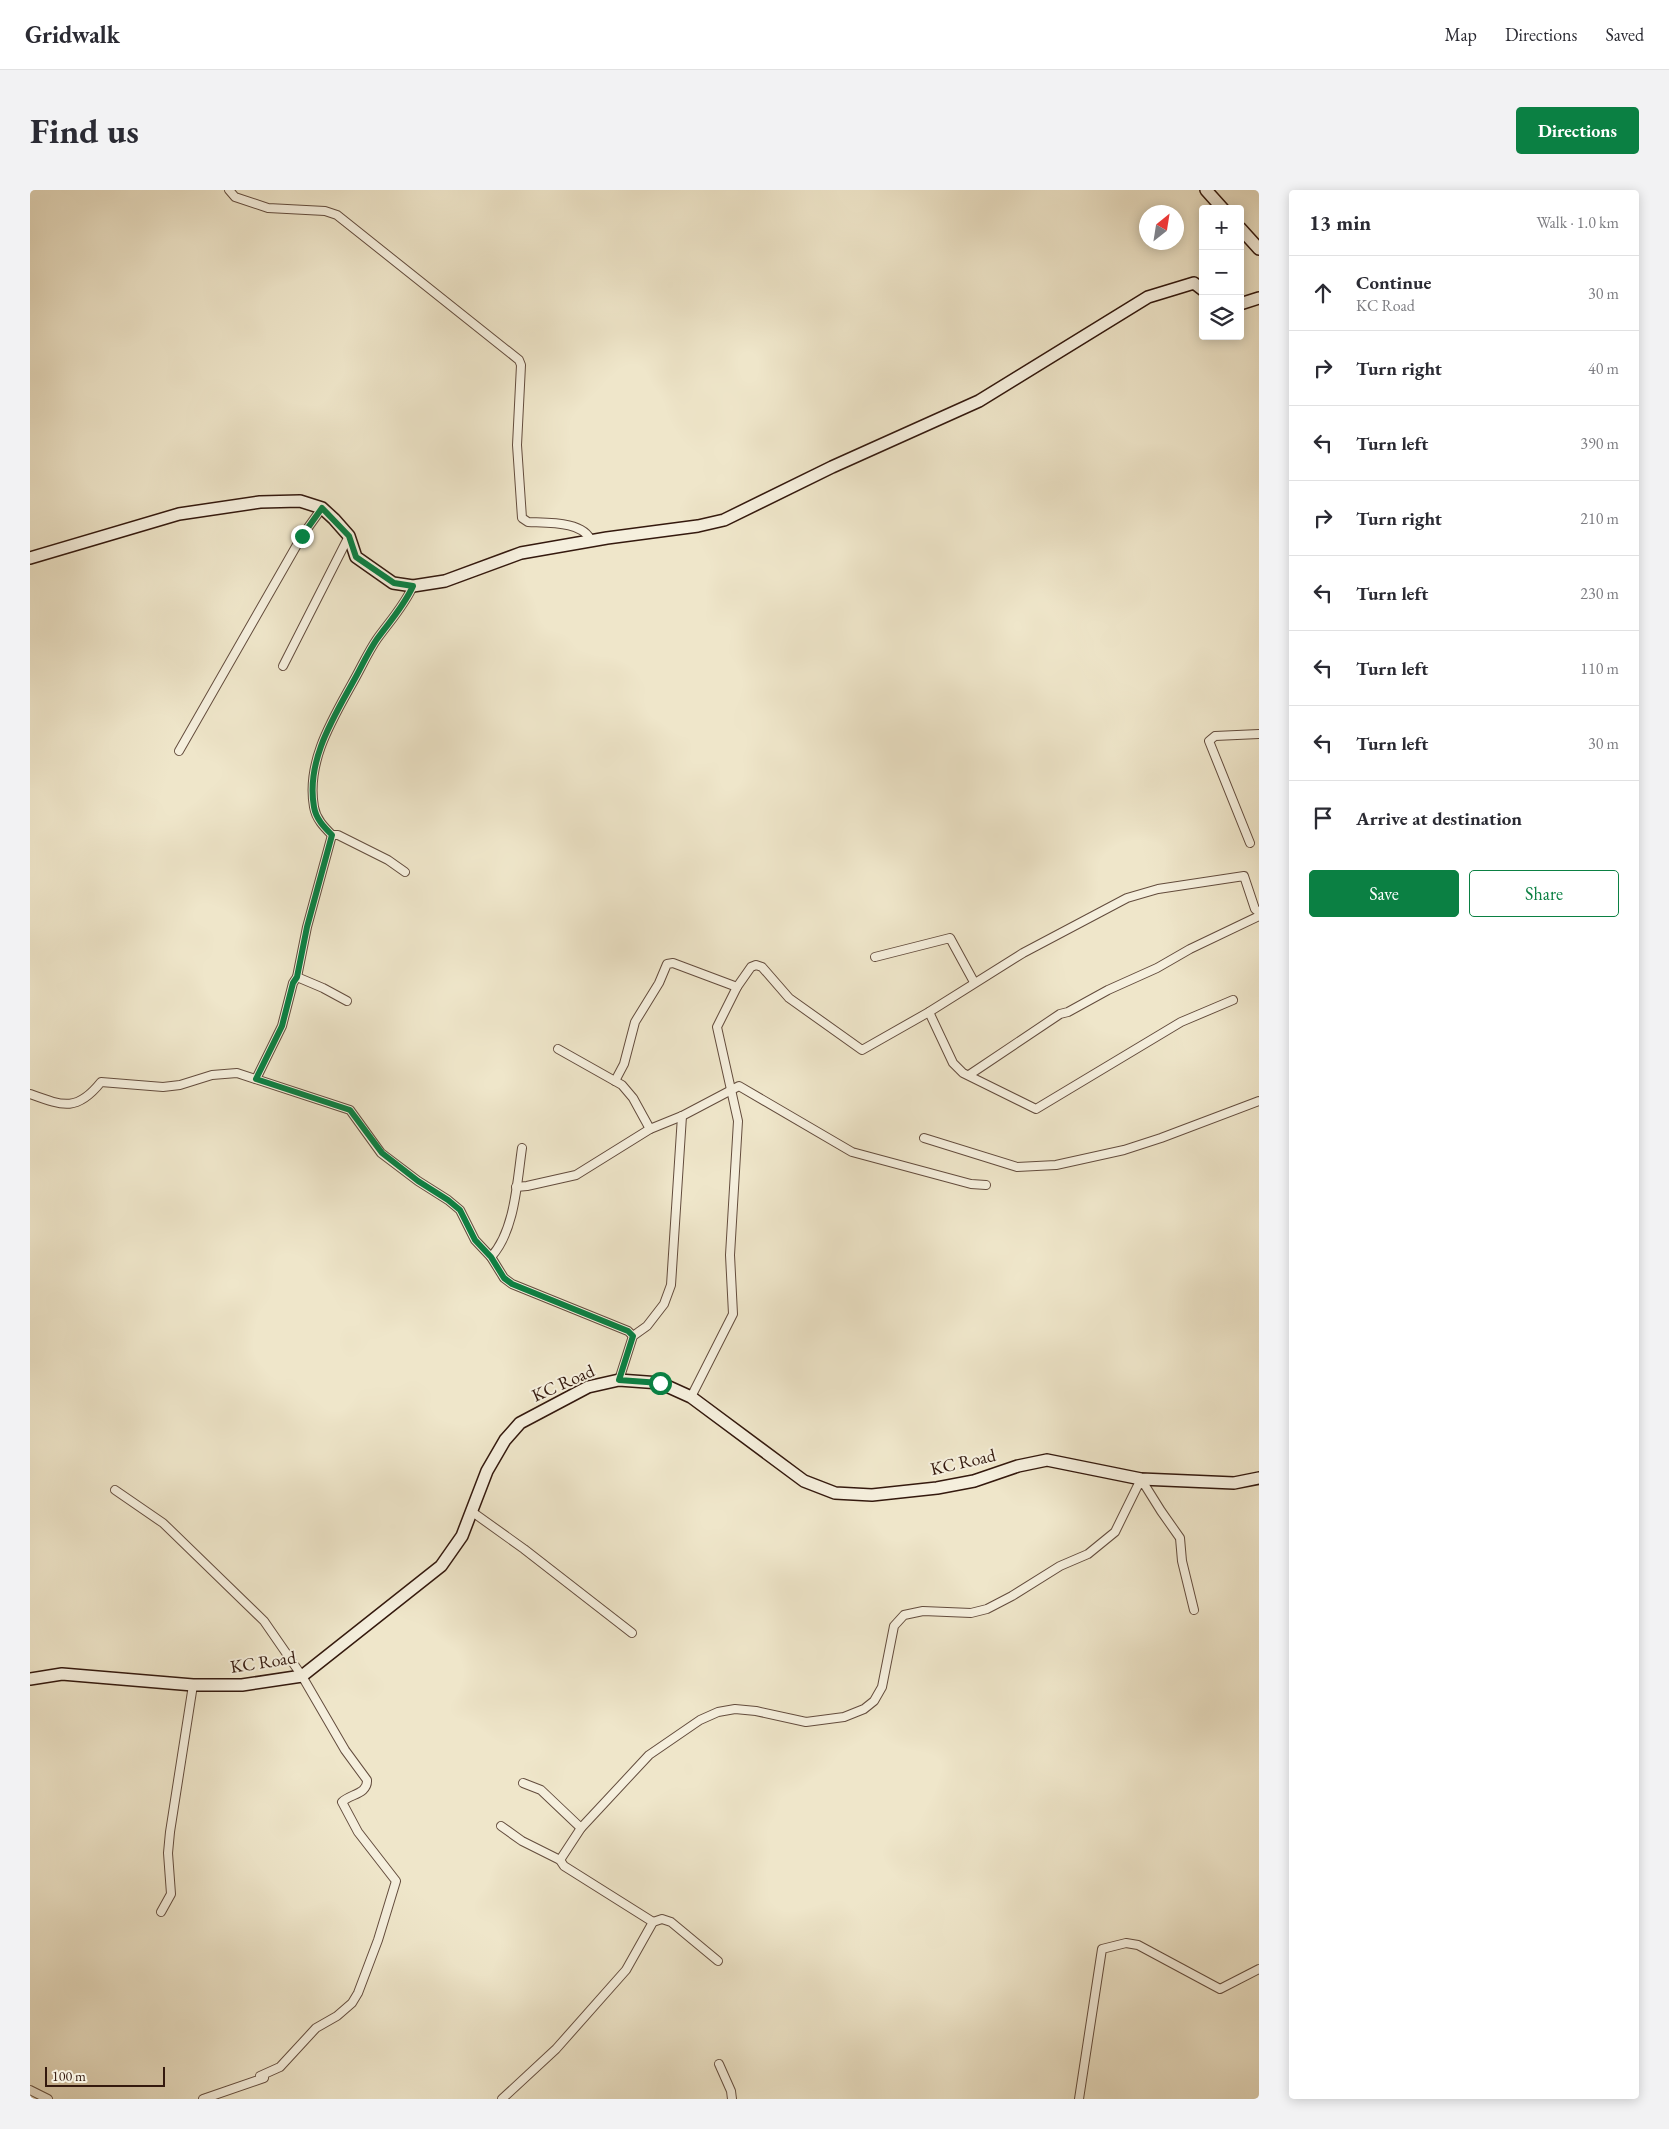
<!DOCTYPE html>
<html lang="en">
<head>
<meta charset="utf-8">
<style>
  :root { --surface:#fff; --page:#f2f2f3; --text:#2b2b33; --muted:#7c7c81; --line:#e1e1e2; --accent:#0b8043 }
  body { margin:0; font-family:"EB Garamond",serif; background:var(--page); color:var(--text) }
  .controls { position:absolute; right:15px; top:15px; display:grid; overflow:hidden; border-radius:5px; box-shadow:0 2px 12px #0003 }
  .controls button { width:45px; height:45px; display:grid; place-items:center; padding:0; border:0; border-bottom:1px solid var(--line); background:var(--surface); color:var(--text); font:25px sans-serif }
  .compass { position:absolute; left:1109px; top:15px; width:45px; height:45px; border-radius:50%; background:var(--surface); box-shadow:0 2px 12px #0003; rotate:30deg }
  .scale { position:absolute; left:15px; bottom:12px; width:120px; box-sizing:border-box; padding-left:5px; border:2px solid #34190e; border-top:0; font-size:14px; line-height:18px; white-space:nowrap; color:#34190e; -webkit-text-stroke:4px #f5efdd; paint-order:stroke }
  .stop { position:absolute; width:15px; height:15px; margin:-11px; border:4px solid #0b8043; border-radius:50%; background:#fff }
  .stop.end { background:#0b8043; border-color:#fff; box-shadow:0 1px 5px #0008 }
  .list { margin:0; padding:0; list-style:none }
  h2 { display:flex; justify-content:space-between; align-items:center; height:65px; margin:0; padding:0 20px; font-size:21px }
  h2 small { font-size:16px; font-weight:400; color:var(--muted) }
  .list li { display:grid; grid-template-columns:32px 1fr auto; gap:15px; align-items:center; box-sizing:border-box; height:75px; padding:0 20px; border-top:1px solid var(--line) }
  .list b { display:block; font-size:19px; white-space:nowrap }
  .list p { margin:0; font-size:16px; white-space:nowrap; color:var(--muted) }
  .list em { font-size:16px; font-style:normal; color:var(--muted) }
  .actions { display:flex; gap:10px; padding:15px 20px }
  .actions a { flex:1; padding:11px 0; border:1px solid var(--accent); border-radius:5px; text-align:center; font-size:18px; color:var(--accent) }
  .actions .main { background:var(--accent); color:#fff }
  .icon { flex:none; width:28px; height:28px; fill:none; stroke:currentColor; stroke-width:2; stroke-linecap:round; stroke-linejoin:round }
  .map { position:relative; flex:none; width:1229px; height:1909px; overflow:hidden; border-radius:5px }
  header { display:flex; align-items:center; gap:30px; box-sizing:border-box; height:70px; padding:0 25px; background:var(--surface); border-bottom:1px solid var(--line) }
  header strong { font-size:24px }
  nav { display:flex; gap:28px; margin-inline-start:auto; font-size:18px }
  .intro { display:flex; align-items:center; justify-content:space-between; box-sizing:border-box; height:120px; padding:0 30px }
  h1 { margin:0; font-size:35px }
  .button { padding:12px 22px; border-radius:5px; background:var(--accent); color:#fff; font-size:18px; font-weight:700 }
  main { display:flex; gap:30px; padding:0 30px }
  aside { flex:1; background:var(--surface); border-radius:5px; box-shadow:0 2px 12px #0003 }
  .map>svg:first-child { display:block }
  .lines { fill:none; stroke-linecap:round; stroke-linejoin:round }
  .minor-casing { stroke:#634c3d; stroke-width:10 }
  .secondary-casing { stroke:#34190e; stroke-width:14 }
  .minor { stroke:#f5efdd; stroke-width:8 }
  .secondary { stroke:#f5efdd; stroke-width:11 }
  .route { stroke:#0b8043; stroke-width:6 }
  .labels { text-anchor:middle; stroke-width:4; stroke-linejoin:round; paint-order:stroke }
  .street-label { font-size:18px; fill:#34190e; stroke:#f5efdd }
</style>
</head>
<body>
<header>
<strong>Gridwalk</strong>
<nav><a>Map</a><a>Directions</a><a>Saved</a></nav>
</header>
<div class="intro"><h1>Find us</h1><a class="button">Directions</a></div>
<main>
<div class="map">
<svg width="1229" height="1909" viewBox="0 0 1229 1909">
  <rect width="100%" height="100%" fill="#efe6ca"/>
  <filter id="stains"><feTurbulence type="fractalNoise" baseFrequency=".004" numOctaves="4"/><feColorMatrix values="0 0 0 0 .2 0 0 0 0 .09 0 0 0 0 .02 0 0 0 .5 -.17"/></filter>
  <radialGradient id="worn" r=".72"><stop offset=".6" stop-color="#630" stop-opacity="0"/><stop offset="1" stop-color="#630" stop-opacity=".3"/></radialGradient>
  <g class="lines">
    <g class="minor-casing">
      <g id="minor">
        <path d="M 199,0 L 205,7 L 238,18 L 295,21 L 307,25 L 489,170 L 491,175 L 487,255 L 492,328 L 498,332 C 517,333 554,331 561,351"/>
        <path d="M 253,476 L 319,346"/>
        <path d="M 149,561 L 272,346 L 292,318"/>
        <path d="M 1220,653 L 1179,551 L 1185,546 L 1229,544"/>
        <path d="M 375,682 L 358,670 L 308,645 L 302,645 C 294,637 286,629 284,617 C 276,572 302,530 323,492 C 331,478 338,462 347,449 C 360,431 374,416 383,396"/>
        <path d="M 845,767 L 920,748 L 944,792"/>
        <path d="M 267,787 L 293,798 L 317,811"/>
        <path d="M 899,822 L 923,873 L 933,883 L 1006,919 L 1151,832 L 1203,810"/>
        <path d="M 528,859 L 592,895 L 603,908 L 620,939"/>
        <path d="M 939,885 L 1030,824 L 1038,822 L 1078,800 L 1127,778 L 1160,759 L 1229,726"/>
        <path d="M 226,889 L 252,836 L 263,793 L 267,787 L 277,737 L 302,645"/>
        <path d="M 585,891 L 594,874 L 605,832 L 629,793 L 637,774 L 643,773 L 707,797"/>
        <path d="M 0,904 C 33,916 47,922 71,892 L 133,897 L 150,895 L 182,885 L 207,883 L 320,920 L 351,963 L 388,991 L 418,1010 L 430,1020 L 445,1050 L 461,1067"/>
        <path d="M 894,948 L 987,977 L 1026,975 L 1094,960 L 1131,948 L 1229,911"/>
        <path d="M 492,958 C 487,992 485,1041 461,1067 L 474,1088 L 482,1094 L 598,1141 L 603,1146"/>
        <path d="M 486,997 L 497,996 L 546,985 L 620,939 L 652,926 L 709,896 L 822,962 L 941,994 L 956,995"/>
        <path d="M 589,1190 L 603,1146 L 617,1136 L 634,1114 L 641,1095 L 652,926"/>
        <path d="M 661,1207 L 703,1124 L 700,1065 L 708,931 L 687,837 L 707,797 L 721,777 L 726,775 L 732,777 L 759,808 L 832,860 L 899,822 L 993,763 L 1097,708 L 1128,699 L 1214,686 L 1225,719 L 1229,722"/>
        <path d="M 85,1300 L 133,1333 L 234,1431 L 272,1486 L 315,1560 L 337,1590 C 338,1604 320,1604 312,1612 L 328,1642 L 366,1691 L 348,1750 L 328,1803 L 322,1813 L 307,1826 L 286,1838 L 250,1877 L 230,1886 L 234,1888 L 173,1909"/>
        <path d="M 441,1321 L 494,1359 L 602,1443"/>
        <path d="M 493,1593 L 511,1600 L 551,1638"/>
        <path d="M 471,1636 L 492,1651 L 530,1670 L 534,1676 L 623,1732"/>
        <path d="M 530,1670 L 551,1638 L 619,1565 L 670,1530 L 688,1522 L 705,1519 L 726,1521 L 776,1532 L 814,1527 L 834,1519 L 844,1511 L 852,1497 L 864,1436 L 874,1425 L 893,1421 L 941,1423 L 957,1419 L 982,1406 L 1030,1376 L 1058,1364 L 1085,1342 L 1111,1289 L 1131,1321 L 1150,1348 L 1152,1371 L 1164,1420"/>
        <path d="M 131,1722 L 141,1704 L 138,1663 L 140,1642 L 163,1495"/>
        <path d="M 689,1874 L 701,1901 L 702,1909"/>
        <path d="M 0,1900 L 18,1909"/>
        <path d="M 472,1909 L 526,1859 L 596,1780 L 623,1732 L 632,1729 L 641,1732 L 688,1771"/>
        <path d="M 1049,1909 L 1072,1759 L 1096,1753 L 1108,1755 L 1190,1799 L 1229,1779"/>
      </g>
    </g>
    <g class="secondary-casing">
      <g id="secondary">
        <path d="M 1176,0 L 1193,19"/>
        <path d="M 1210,38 L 1229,59"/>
        <path d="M 1210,114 L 1229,108"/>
        <path d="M 0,368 L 149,324 L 230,312 L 270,311 L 292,318 L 304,329 L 319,346 L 326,367 L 363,393 L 383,396 L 415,391 L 491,363 L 577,348 L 668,336 L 694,330 L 802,277 L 949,211 L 1118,107 L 1164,93 L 1173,100"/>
        <path d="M 0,1489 L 32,1484 L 163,1495 L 212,1495 L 272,1486 L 411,1376 L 432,1346 L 457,1281 L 475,1250 L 490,1233 L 558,1197 L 589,1190 L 630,1193 L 661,1207 L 774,1291 L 805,1303 L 842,1305 L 907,1298 L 944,1291 L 988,1276 L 1017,1270 L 1111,1289 L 1204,1293 L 1229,1288"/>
      </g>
    </g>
    <use href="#minor" class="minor"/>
    <use href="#secondary" class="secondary"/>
  </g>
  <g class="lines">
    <path class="route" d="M 272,346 L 292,318 L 319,346 L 326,367 L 364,393 L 383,396 C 374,416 360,431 347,449 C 338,462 331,478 323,492 C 302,530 276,572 284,617 C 286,629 294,637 302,645 L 277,737 L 267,787 L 263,793 L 252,836 L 226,889 L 320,920 L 352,963 L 388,991 L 418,1010 L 430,1020 L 445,1050 L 461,1067 L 474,1088 L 482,1094 L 598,1141 L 603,1146 L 589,1190 L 630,1193"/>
  </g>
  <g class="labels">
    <g class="street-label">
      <text transform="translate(533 1193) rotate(-24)" y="6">KC Road</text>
      <text transform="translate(933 1272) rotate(-13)" y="6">KC Road</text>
      <text transform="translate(233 1472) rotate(-9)" y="6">KC Road</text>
    </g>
  </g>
  <rect width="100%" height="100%" filter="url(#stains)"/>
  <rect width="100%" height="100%" fill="url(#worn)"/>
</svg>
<div class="controls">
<button>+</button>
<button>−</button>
<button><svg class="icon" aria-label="layers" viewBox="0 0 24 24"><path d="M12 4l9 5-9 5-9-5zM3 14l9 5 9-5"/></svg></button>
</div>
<svg class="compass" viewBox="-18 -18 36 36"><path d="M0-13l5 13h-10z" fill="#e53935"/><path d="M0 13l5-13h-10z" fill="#7c7c81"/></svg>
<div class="scale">100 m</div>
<div class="stop" style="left:630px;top:1193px"></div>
<div class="stop end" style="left:272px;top:346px"></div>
</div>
<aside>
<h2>13 min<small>Walk · 1.0 km</small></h2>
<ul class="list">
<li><svg class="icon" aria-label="ahead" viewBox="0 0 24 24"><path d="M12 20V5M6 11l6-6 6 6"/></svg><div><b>Continue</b><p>KC Road</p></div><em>30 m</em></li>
<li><svg class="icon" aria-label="right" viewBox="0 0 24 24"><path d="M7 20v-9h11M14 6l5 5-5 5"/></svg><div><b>Turn right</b></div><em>40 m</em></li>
<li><svg class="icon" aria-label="left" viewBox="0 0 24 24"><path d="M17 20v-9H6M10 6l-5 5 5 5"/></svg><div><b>Turn left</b></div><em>390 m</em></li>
<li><svg class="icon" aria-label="right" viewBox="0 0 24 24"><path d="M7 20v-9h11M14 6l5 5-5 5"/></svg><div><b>Turn right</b></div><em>210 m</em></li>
<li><svg class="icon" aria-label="left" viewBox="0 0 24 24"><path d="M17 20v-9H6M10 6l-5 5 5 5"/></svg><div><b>Turn left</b></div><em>230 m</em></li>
<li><svg class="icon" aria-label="left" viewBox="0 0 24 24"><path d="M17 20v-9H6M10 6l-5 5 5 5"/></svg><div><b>Turn left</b></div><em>110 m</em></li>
<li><svg class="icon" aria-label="left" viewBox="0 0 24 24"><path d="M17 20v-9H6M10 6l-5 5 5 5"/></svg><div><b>Turn left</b></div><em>30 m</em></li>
<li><svg class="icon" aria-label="arrive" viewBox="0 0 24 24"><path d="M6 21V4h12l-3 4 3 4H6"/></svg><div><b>Arrive at destination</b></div></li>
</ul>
<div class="actions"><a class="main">Save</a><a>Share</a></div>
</aside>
</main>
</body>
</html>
